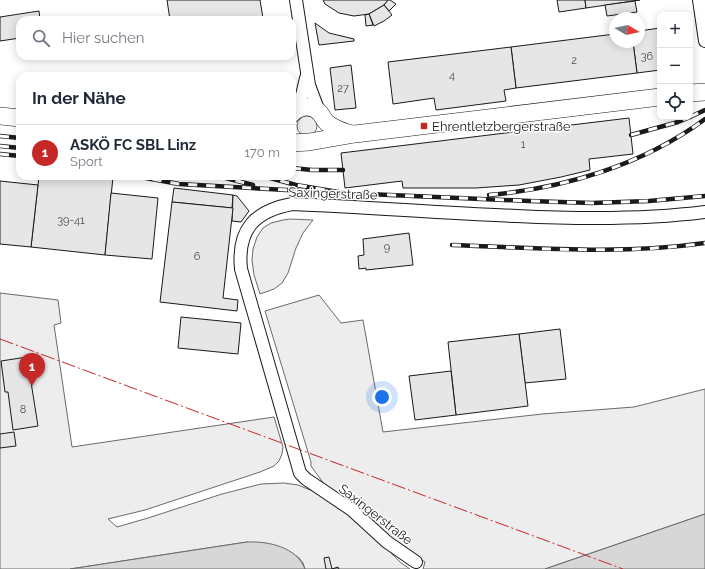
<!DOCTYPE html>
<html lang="de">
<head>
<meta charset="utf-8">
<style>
  :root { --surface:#fff; --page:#f2f2f3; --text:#1f2937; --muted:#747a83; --line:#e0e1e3; --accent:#c62828 }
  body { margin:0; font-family:Raleway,sans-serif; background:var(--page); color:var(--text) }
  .controls { position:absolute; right:12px; top:12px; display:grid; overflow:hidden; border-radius:8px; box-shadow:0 2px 10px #0003 }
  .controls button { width:36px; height:36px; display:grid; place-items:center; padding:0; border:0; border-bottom:1px solid var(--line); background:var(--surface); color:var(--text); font:20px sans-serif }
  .compass { position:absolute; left:609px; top:12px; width:36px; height:36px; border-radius:50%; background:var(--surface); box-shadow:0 2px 10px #0003; rotate:99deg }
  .you { position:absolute; left:382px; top:397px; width:14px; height:14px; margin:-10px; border:3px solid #fff; border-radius:50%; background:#1a73e8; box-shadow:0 0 0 6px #1a73e833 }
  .badge { display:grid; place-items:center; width:26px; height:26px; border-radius:50%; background:var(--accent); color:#fff; font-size:13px; font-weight:700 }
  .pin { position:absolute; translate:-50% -33px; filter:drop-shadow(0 1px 2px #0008) }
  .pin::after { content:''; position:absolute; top:21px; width:14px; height:12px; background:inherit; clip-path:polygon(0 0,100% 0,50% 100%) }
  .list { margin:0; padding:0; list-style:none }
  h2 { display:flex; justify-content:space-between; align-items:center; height:52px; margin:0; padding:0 16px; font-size:17px }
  h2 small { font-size:13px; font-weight:400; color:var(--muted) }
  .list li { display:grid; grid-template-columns:26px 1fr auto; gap:12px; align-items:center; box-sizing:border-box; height:56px; padding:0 16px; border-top:1px solid var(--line) }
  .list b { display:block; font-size:15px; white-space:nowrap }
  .list p { margin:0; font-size:13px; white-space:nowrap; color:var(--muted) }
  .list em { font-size:13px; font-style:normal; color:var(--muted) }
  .icon { flex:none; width:22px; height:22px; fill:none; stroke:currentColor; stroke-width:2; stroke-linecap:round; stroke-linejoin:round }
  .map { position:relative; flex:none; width:705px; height:569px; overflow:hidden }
  .search { position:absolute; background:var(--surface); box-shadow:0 2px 10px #0003; left:16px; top:16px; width:280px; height:44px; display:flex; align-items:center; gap:10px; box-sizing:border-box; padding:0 14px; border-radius:12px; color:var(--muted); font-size:15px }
  .panel { position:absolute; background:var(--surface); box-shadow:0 2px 10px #0003; left:16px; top:72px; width:280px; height:108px; border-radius:12px }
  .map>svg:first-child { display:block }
  .built { fill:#ededed; stroke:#6a6a6a }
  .water { fill:#d7d7d7; stroke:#6a6a6a }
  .building { fill:#e6e6e6; stroke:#1a1a1a }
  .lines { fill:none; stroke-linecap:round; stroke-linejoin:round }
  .street-casing { stroke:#1a1a1a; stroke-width:14 }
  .secondary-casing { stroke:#1a1a1a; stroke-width:18 }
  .street { stroke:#fff; stroke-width:12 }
  .secondary { stroke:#fff; stroke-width:17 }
  .rail-casing { stroke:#1a1a1a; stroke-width:4.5 }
  .rail { stroke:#fff; stroke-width:3; stroke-dasharray:9; stroke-linecap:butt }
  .power { stroke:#c62828; stroke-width:1; stroke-dasharray:14 3 2 3; stroke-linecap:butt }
  .poi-dot { fill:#c62828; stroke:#fff; stroke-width:1.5 }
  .labels { text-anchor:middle; stroke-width:3; stroke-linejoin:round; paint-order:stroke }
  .number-label { font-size:11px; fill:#4d4d4d }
  .poi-label { font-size:13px; fill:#1a1a1a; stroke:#fff; text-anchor:start }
  .street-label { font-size:13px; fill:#1a1a1a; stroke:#fff }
</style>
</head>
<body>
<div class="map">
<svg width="705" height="569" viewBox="0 0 705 569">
  <rect width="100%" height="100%" fill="#fff"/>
  <g class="built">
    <circle cx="307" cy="126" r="10"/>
    <path d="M 290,219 L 313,220 L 303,233 L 296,248 L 288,273 L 282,283 L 274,289 L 260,294 L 254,275 L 252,260 L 253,249 L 257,237 L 263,228 L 271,223 L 283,220 Z"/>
    <path d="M 0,293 L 58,300 L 61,323 L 54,325 L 72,447 L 274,417 L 283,447 L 282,454 L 279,461 L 274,466 L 260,472 L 145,510 L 108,519 L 117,527 L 148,518 L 222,494 L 261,484 L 284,483 L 298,485 L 315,492 L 355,517 L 400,562 L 410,569 L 305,569 L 303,563 L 299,558 L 292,553 L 247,542 L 70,569 L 0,569 Z"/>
    <path d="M 319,295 L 341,323 L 363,320 L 383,432 L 542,414 L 634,407 L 705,389 L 705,514 L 545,569 L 423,569 L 425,562 L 405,550 L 324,484 L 311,466 L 311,462 L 265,311 Z"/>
  </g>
  <g class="water">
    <path d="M 705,514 L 705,569 L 545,569 Z"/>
    <path d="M 247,542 C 268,541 297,547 305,569 L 70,569 Z"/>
  </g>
  <g class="building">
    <path d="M 167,0 L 260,0 L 263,18 L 250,20 L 170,20 Z"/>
    <path d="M 323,0 L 388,0 L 384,5 L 369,14 L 354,16 L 339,13 L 325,4 Z"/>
    <path d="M 388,0 L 390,0 L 396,4 L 389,11 L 384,5 Z"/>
    <path d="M 557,0 L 585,0 L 586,8 L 559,12 Z"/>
    <path d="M 585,0 L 640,0 L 586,8 Z"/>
    <path d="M 635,1 L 637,12 L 607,16 L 605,5 Z"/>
    <path d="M 384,5 L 392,15 L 384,21 L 374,26 L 369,14 Z"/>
    <path d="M 39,11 L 40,20 L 20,20 L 20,38 L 0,41 L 0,17 Z"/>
    <path d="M 369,14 L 373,25 L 366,26 L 365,15 Z"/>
    <path d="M 315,23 L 329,33 L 354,39 L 354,41 L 319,45 Z"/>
    <path d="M 660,28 L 660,70 L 637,73 L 633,42 L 639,42 L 639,31 Z"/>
    <path d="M 615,34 L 615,42 L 633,42 L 637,73 L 516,88 L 511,47 Z"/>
    <path d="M 511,47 L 516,88 L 504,90 L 506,101 L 436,110 L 434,98 L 393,104 L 388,62 Z"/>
    <path d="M 351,65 L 356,108 L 335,110 L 330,68 Z"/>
    <path d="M 629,118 L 633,154 L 589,159 L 590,170 L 561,177 L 519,185 L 476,188 L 403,188 L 402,181 L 345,188 L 341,153 Z"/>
    <path d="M 39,176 L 113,177 L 105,255 L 31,247 Z"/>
    <path d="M 0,181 L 38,185 L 31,247 L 0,244 Z"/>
    <path d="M 174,188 L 233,195 L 232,208 L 172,202 Z"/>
    <path d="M 111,193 L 158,198 L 152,259 L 105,255 Z"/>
    <path d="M 233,195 L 237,196 L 249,211 L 241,222 L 232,221 Z"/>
    <path d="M 172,202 L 233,208 L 223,298 L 238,300 L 237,311 L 160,302 Z"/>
    <path d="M 409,233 L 413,265 L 366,270 L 366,268 L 359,269 L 358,256 L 364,255 L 363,239 Z"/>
    <path d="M 181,317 L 241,323 L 238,354 L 178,348 Z"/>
    <path d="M 560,329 L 566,379 L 525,383 L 519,334 Z"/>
    <path d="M 519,334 L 528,406 L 456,415 L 448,342 Z"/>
    <path d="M 27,357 L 38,426 L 13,430 L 8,392 L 5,392 L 1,361 Z"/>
    <path d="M 451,371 L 456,415 L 415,420 L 409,376 Z"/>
    <path d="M 14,432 L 16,446 L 0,448 L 0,434 Z"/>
    <path d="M 329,557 L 332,569 L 338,567 L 339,569 L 326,569 L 324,558 Z"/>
  </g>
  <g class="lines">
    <g class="street-casing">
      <g id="street">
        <path d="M 296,0 L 309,85 L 319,112"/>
        <path d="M 699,0 L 705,41"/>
        <path d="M 294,112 L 302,95 L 306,78"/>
        <path d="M 416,562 L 387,542 L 352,510 L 306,479 L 300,473 L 241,269 C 237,229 255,211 292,204 C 367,207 442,213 517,216 C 579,219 643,220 705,212"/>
      </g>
    </g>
    <g class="secondary-casing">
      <g id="secondary">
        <path d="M 690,93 L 705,92"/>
        <path d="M 292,114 C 299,106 312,104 320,113 C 322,116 324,120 327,123 C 335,129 343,132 353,134"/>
        <path d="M 0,116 L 20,118"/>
        <path d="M 292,143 L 309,142 L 355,134 L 660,97"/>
      </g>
    </g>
    <use href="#street" class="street"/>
    <use href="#secondary" class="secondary"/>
    <g class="rail-casing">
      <g id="rail">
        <path d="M 690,117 L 705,110"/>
        <path d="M 631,135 L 678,122 L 690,117"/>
        <path d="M 0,136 L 20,138"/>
        <path d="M 0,146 L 20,148"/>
        <path d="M 0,154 L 20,156"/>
        <path d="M 292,168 L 312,170 L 343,170"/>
        <path d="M 135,176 L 179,184 L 305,191"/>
        <path d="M 218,176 L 253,185"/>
        <path d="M 263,176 L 296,185 L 344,193 L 529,201 L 592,203 L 649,201 L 705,196"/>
        <path d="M 489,195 C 565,188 643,165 705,119"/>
        <path d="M 452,245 C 536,248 621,255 705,243"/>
      </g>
    </g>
    <use href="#rail" class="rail"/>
    <path class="power" d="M 0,339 L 623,569"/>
  </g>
  <rect class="poi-dot" x="420" y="122" width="8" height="8" rx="2"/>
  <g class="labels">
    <g class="number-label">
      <text x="647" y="60">36</text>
      <text x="574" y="64">2</text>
      <text x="452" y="79">4</text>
      <text x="343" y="92">27</text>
      <text x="523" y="148">1</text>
      <text x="71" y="224">39-41</text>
      <text x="387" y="251">9</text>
      <text x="197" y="260">6</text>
      <text x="23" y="413">8</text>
    </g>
    <g class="poi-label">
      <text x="432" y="131">Ehrentletzbergerstraße</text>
    </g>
    <g class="street-label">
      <text transform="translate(333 193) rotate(2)" y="5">Saxingerstraße</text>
      <text transform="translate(376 514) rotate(38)" y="5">Saxingerstraße</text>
    </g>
  </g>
</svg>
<div class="controls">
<button>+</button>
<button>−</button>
<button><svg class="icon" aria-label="locate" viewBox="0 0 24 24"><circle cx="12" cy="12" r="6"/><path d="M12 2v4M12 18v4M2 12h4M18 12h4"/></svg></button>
</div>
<svg class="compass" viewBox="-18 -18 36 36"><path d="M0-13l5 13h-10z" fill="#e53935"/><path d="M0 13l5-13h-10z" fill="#747a83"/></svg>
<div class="you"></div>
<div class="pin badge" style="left:32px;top:386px">1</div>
<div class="search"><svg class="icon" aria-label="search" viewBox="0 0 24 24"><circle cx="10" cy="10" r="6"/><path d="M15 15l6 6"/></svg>Hier suchen</div>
<section class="panel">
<h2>In der Nähe<small></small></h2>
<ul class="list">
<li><span class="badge">1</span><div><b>ASKÖ FC SBL Linz</b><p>Sport</p></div><em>170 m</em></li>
</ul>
</section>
</div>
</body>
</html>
